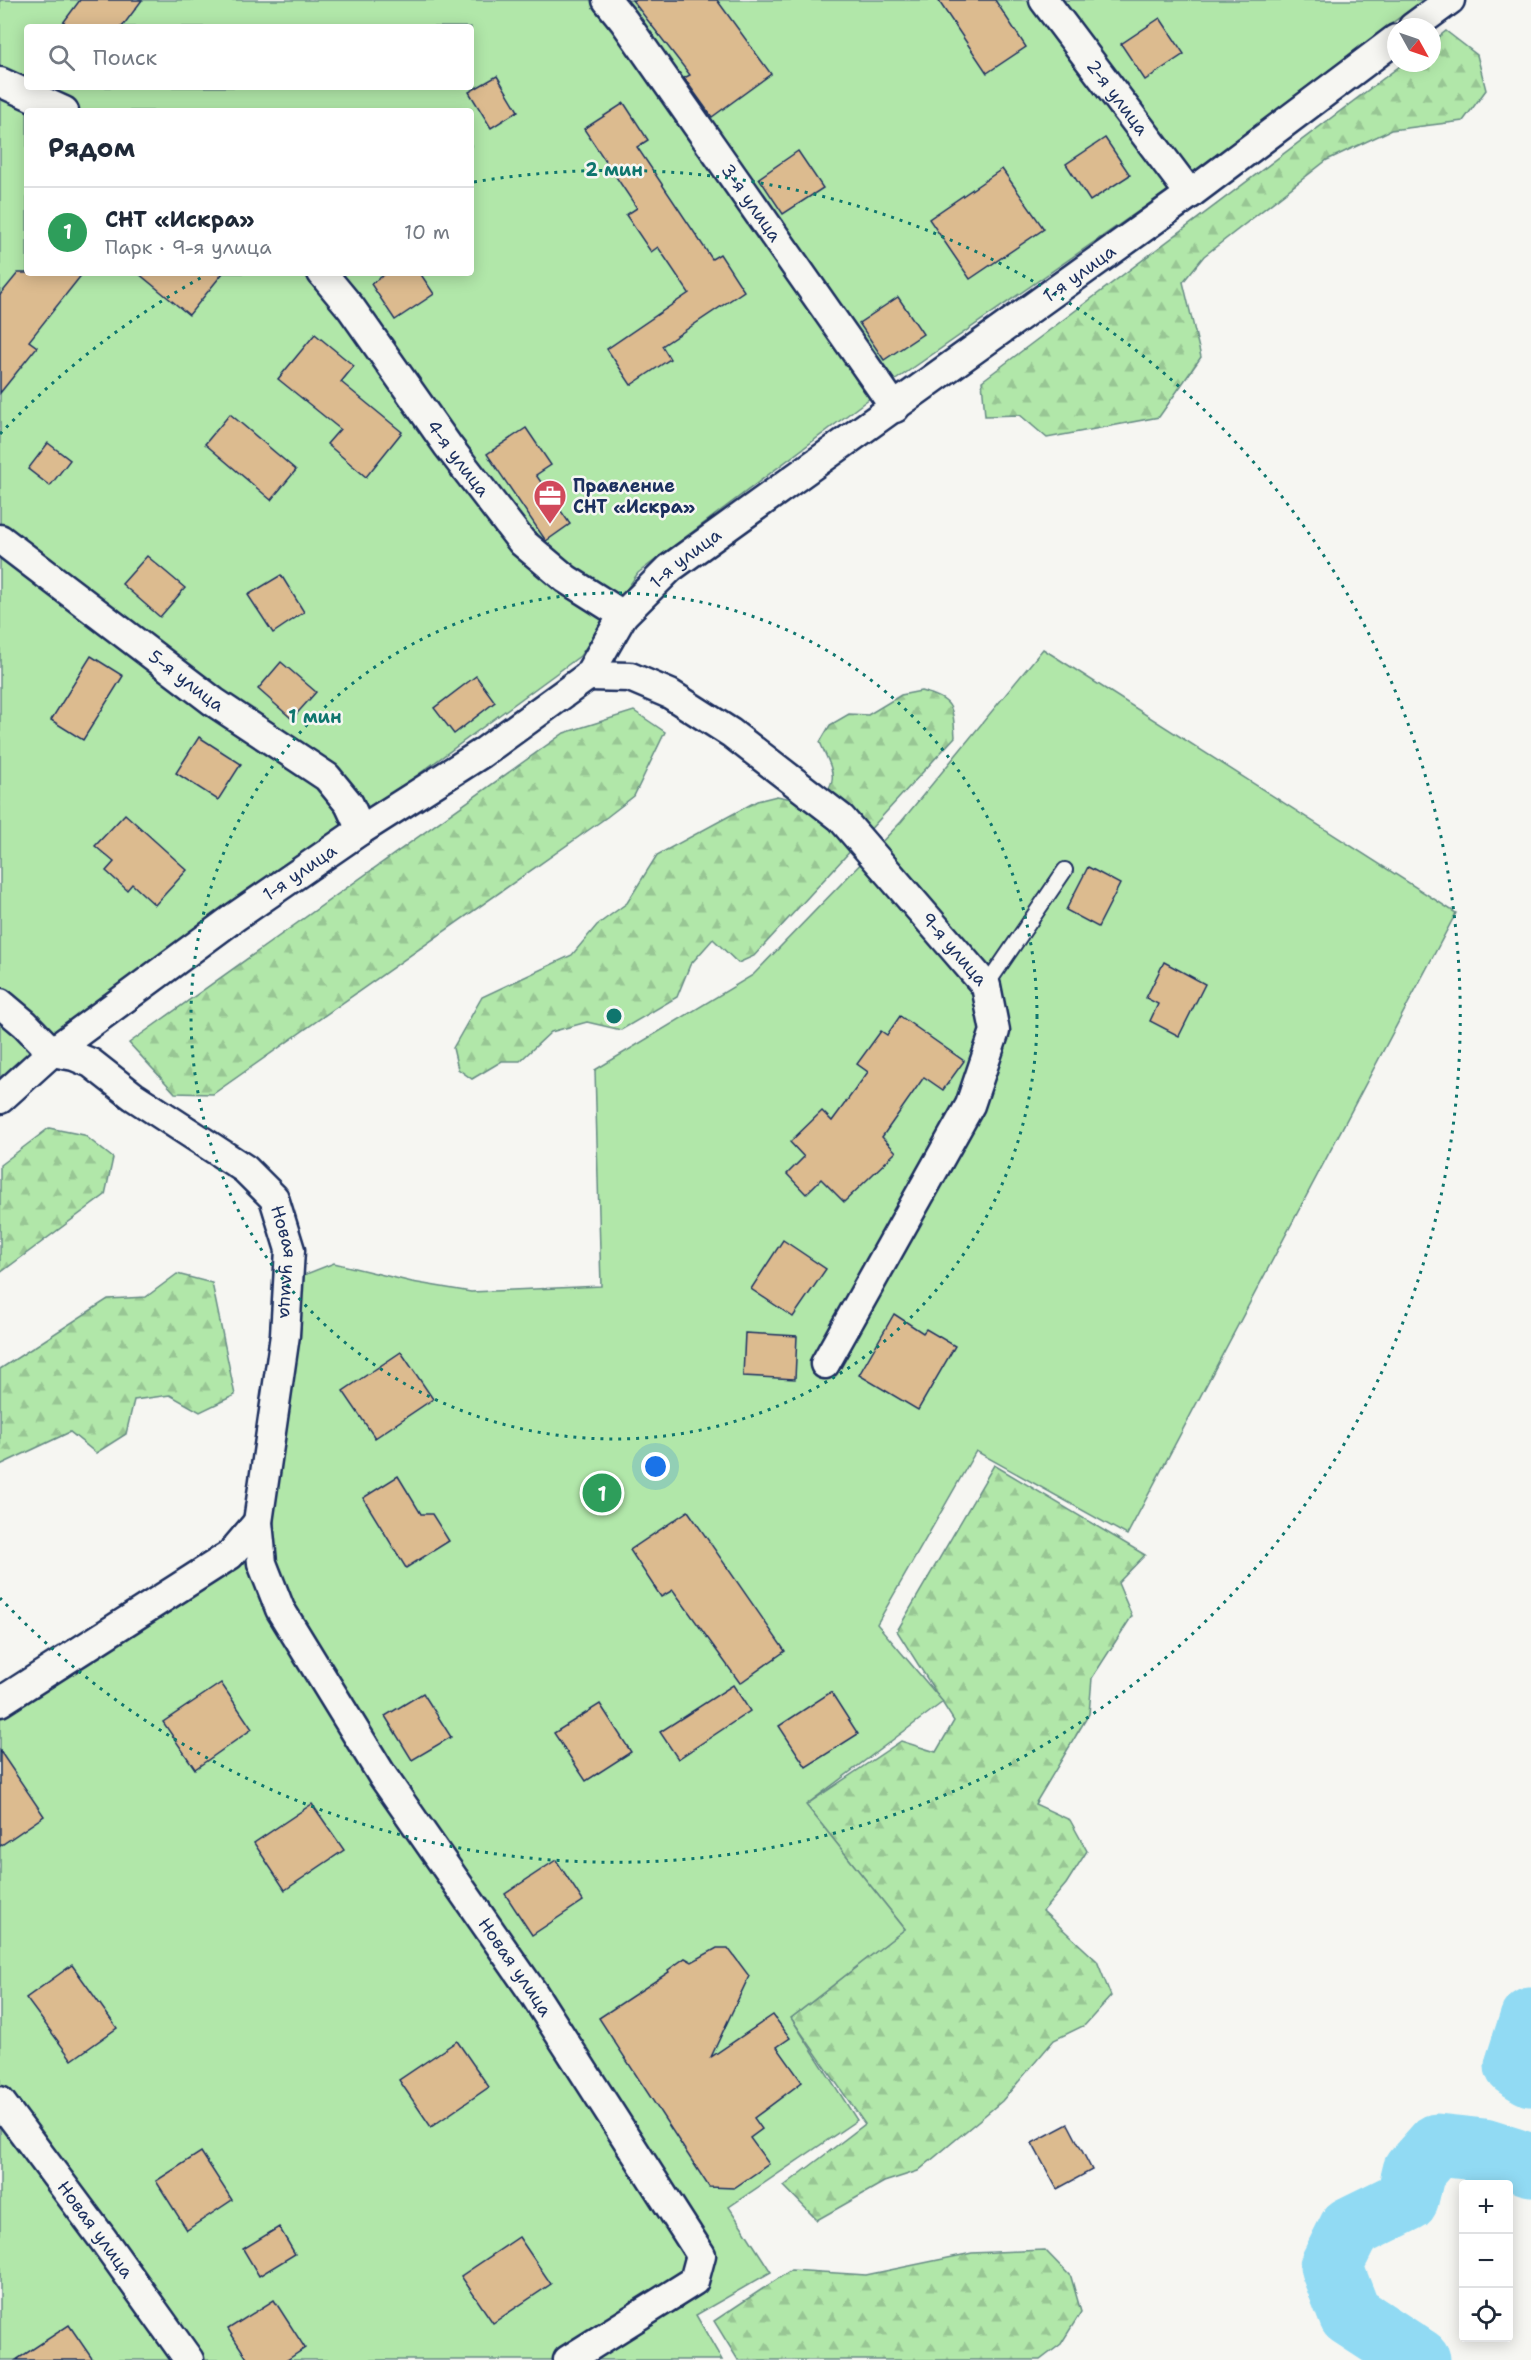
<!DOCTYPE html>
<html lang="ru">
<head>
<meta charset="utf-8">
<style>
  :root { --surface:#fff; --page:#f6f6f7; --text:#1f2937; --muted:#747a83; --line:#e0e1e3; --accent:#1a73e8 }
  body { margin:0; font-family:"Shantell Sans",sans-serif; background:var(--page); color:var(--text) }
  .controls { position:absolute; right:18px; bottom:18px; display:grid; overflow:hidden; border-radius:6px; box-shadow:0 3px 15px #0003 }
  .controls button { width:54px; height:54px; display:grid; place-items:center; padding:0; border:0; border-bottom:2px solid var(--line); background:var(--surface); color:var(--text); font:30px sans-serif }
  .compass { position:absolute; left:1387px; top:18px; width:54px; height:54px; border-radius:50%; background:var(--surface); box-shadow:0 3px 15px #0003; rotate:130deg }
  .you { position:absolute; left:656px; top:1467px; width:21px; height:21px; margin:-15px; border:4px solid #fff; border-radius:50%; background:#1a73e8; box-shadow:0 0 0 9px #1a73e833 }
  .badge { display:grid; place-items:center; width:39px; height:39px; border-radius:50%; background:var(--accent); color:#fff; font-size:20px; font-weight:700 }
  .pin { position:absolute; translate:-50% -50%; border:3px solid #fff; box-shadow:0 2px 6px #0006 }
  .list { margin:0; padding:0; list-style:none }
  h2 { display:flex; justify-content:space-between; align-items:center; height:78px; margin:0; padding:0 24px; font-size:26px }
  h2 small { font-size:20px; font-weight:400; color:var(--muted) }
  .list li { display:grid; grid-template-columns:39px 1fr auto; gap:18px; align-items:center; box-sizing:border-box; height:90px; padding:0 24px; border-top:2px solid var(--line) }
  .list b { display:block; font-size:22px; white-space:nowrap }
  .list p { margin:0; font-size:20px; white-space:nowrap; color:var(--muted) }
  .list em { font-size:20px; font-style:normal; color:var(--muted) }
  .icon { flex:none; width:33px; height:33px; fill:none; stroke:currentColor; stroke-width:2; stroke-linecap:round; stroke-linejoin:round }
  .map { position:relative; flex:none; width:1531px; height:2360px; overflow:hidden }
  .search { position:absolute; background:var(--surface); box-shadow:0 3px 15px #0003; left:24px; top:24px; width:450px; height:66px; display:flex; align-items:center; gap:15px; box-sizing:border-box; padding:0 21px; border-radius:6px; color:var(--muted); font-size:22px }
  .panel { position:absolute; background:var(--surface); box-shadow:0 3px 15px #0003; left:24px; top:108px; width:450px; height:168px; border-radius:6px }
  .map>svg:first-child { display:block }
  .forest { fill:url(#forest-firs); stroke:#668b84; stroke-width:1.5 }
  .garden { fill:#b1e7a9; stroke:#668b84; stroke-width:1.5; fill-rule:evenodd }
  .lines { fill:none; stroke-linecap:round; stroke-linejoin:round }
  .river { stroke:#91daf3; stroke-width:63 }
  .building { fill:#dcbb8f; stroke:#1b2f5e; stroke-width:1.5 }
  .lane-casing { stroke:#1b2f5e; stroke-width:18 }
  .street-casing { stroke:#1b2f5e; stroke-width:33 }
  .lane { stroke:#f6f6f2; stroke-width:14 }
  .street { stroke:#f6f6f2; stroke-width:28 }
  .ring { fill:none; stroke:#0f766e; stroke-width:3; stroke-dasharray:3 6 }
  .labels { text-anchor:middle; stroke-width:5; stroke-linejoin:round; paint-order:stroke }
  .street-label { font-size:18px; fill:#1b2f5e; stroke:#f6f6f2 }
  .poi-label { font-size:18px; font-weight:bold; fill:#1b2f5e; stroke:#f6f6f2; text-anchor:start }
  .centre { fill:#0f766e; stroke:#f6f6f2; stroke-width:3 }
  .ring-label { font-size:18px; text-anchor:middle; font-weight:bold; fill:#0f766e; stroke:#f6f6f2; stroke-width:5; stroke-linejoin:round; paint-order:stroke }
</style>
</head>
<body>
<div class="map">
<svg width="1531" height="2360" viewBox="0 0 1531 2360">
  <defs>
    <pattern id="forest-firs" width="22" height="20" patternUnits="userSpaceOnUse" patternTransform="scale(1.5)"><rect width="22" height="20" fill="#b1e7a9"/><path d="M5 1l3.5 6h-7zM16 11l3.5 6h-7z" fill="#98c694"/></pattern>
  </defs>
  <rect width="100%" height="100%" fill="#f6f6f2"/>
  <filter id="ink" filterUnits="userSpaceOnUse"><feTurbulence type="fractalNoise" baseFrequency=".0167" numOctaves="2"/><feDisplacementMap in="SourceGraphic" scale="12" xChannelSelector="R" yChannelSelector="G"/><feConvolveMatrix kernelMatrix="1 2 1 2 8 2 1 2 1" color-interpolation-filters="sRGB"/></filter>
  <g filter="url(#ink)">
    <g class="forest">
      <path d="M 1446,31 L 1477,55 L 1486,90 L 1463,121 L 1391,130 L 1327,160 L 1204,256 L 1183,282 L 1201,357 L 1159,417 L 1047,438 L 1020,415 L 985,416 L 982,381 L 1404,63 L 1432,63 L 1432,42 Z"/>
      <path d="M 921,691 C 953,700 953,705 955,737 L 754,956 L 738,963 L 713,939 L 690,965 L 677,997 L 621,1030 L 587,1022 L 551,1032 L 520,1061 L 502,1061 L 472,1079 L 458,1069 L 453,1048 L 482,997 L 572,955 L 597,925 L 627,903 L 657,855 L 757,801 L 777,796 L 816,804 C 842,779 832,771 820,742 L 830,725 L 849,714 L 868,715 L 901,695 Z"/>
      <path d="M 634,711 L 665,732 L 634,796 L 607,817 L 213,1094 L 175,1093 L 129,1043 L 564,733 Z"/>
      <path d="M 49,1128 L 84,1135 L 113,1158 L 105,1195 L 0,1273 L 0,1165 Z"/>
      <path d="M 177,1274 L 212,1283 L 235,1395 L 200,1412 L 170,1395 L 134,1400 L 126,1434 L 96,1453 L 70,1432 L 0,1465 L 0,1369 L 108,1299 L 146,1297 Z"/>
      <path d="M 994,1465 L 1145,1555 L 1118,1583 L 1132,1616 L 1092,1678 L 1089,1714 L 1035,1804 L 1070,1820 L 1087,1851 L 1066,1884 L 1043,1911 L 1097,1961 L 1111,1996 L 1085,2025 L 1054,2040 L 1002,2101 L 918,2171 L 884,2182 L 817,2220 L 784,2186 L 865,2124 L 791,2018 L 905,1929 L 806,1805 L 901,1741 L 936,1752 L 954,1721 L 897,1631 Z"/>
      <path d="M 1045,2250 L 1071,2277 L 1081,2312 L 1061,2344 L 1040,2360 L 738,2360 L 714,2321 L 791,2270 L 866,2275 L 972,2253 Z"/>
    </g>
    <g class="garden">
      <path d="M 0,0 L 1423,0 L 1166,192 L 874,395 L 638,573 L 580,656 L 0,1081 ZM 27,27 L 471,27 L 471,87 L 27,87 ZM 27,111 L 471,111 L 471,273 L 27,273 Z"/>
      <path d="M 1043,649 L 1456,913 L 1127,1535 L 976,1451 L 877,1624 L 943,1702 L 806,1805 L 905,1929 L 791,2018 L 857,2120 L 729,2207 L 771,2272 L 696,2315 L 722,2360 L 0,2360 L 0,1690 L 246,1535 L 276,1286 L 334,1263 L 412,1282 L 471,1292 L 601,1286 L 595,1070 L 753,975 L 901,822 Z"/>
    </g>
    <g class="lines">
      <g class="river">
        <path d="M 1531,2019 L 1516,2066 L 1531,2075"/>
        <path d="M 1419,2360 L 1350,2315 L 1331,2266 L 1350,2228 L 1407,2200 L 1414,2171 L 1437,2145 L 1484,2150 L 1531,2165"/>
      </g>
    </g>
    <g class="building">
      <path d="M 80,0 L 142,0 L 122,27 L 60,27 Z"/>
      <path d="M 632,0 L 717,0 L 771,74 L 712,117 L 684,78 L 690,75 Z"/>
      <path d="M 938,0 L 995,0 L 1026,47 L 987,73 Z"/>
      <path d="M 1160,18 L 1184,54 L 1145,80 L 1121,44 Z"/>
      <path d="M 497,76 L 518,111 L 491,128 L 469,92 Z"/>
      <path d="M 624,103 L 648,140 L 637,147 L 712,259 L 720,254 L 744,291 L 662,346 L 670,359 L 631,385 L 607,349 L 689,293 L 658,247 L 651,252 L 626,215 L 637,208 L 584,129 Z"/>
      <path d="M 1105,138 L 1130,175 L 1090,201 L 1066,164 Z"/>
      <path d="M 798,151 L 823,188 L 783,214 L 759,178 Z"/>
      <path d="M 1002,169 L 1044,229 L 970,279 L 929,219 Z"/>
      <path d="M 18,273 L 83,273 L 29,341 L 37,347 L 0,393 L 0,295 Z"/>
      <path d="M 138,273 L 223,273 L 189,315 Z"/>
      <path d="M 387,273 L 420,273 L 434,294 L 395,320 L 371,284 Z"/>
      <path d="M 898,297 L 923,334 L 884,360 L 859,323 Z"/>
      <path d="M 315,334 L 354,366 L 341,382 L 402,432 L 366,477 L 327,444 L 340,429 L 278,379 Z"/>
      <path d="M 230,414 L 296,470 L 271,500 L 205,444 Z"/>
      <path d="M 526,428 L 551,465 L 536,475 L 570,524 L 546,541 L 487,454 Z"/>
      <path d="M 48,443 L 70,460 L 50,486 L 28,469 Z"/>
      <path d="M 147,556 L 185,588 L 160,617 L 122,584 Z"/>
      <path d="M 281,575 L 304,612 L 273,633 L 248,595 Z"/>
      <path d="M 91,656 L 123,676 L 83,740 L 51,720 Z"/>
      <path d="M 281,662 L 316,692 L 292,719 L 258,689 Z"/>
      <path d="M 476,676 L 495,702 L 454,734 L 434,708 Z"/>
      <path d="M 199,737 L 241,764 L 218,800 L 176,773 Z"/>
      <path d="M 125,814 L 187,870 L 155,905 L 132,884 L 127,890 L 106,871 L 114,862 L 95,846 Z"/>
      <path d="M 1088,867 L 1120,884 L 1098,927 L 1066,910 Z"/>
      <path d="M 1164,962 L 1205,984 L 1179,1036 L 1150,1021 L 1158,1004 L 1146,998 Z"/>
      <path d="M 900,1016 L 964,1061 L 943,1090 L 924,1077 L 882,1137 L 896,1152 L 844,1202 L 821,1179 L 806,1194 L 787,1174 L 804,1157 L 790,1142 L 822,1111 L 832,1121 L 868,1072 L 857,1064 L 881,1031 L 887,1035 Z"/>
      <path d="M 783,1240 L 826,1269 L 793,1317 L 751,1289 Z"/>
      <path d="M 894,1314 L 923,1333 L 926,1329 L 955,1346 L 918,1410 L 859,1375 Z"/>
      <path d="M 745,1333 L 797,1336 L 795,1379 L 743,1376 Z"/>
      <path d="M 401,1352 L 433,1399 L 375,1438 L 343,1391 Z"/>
      <path d="M 398,1476 L 421,1514 L 432,1514 L 449,1541 L 406,1568 L 363,1498 Z"/>
      <path d="M 688,1511 L 785,1651 L 740,1683 L 673,1590 L 661,1597 L 630,1550 Z"/>
      <path d="M 221,1683 L 252,1729 L 195,1769 L 163,1722 Z"/>
      <path d="M 733,1685 L 750,1711 L 678,1759 L 660,1732 Z"/>
      <path d="M 831,1692 L 858,1734 L 806,1767 L 779,1726 Z"/>
      <path d="M 423,1693 L 451,1737 L 412,1760 L 385,1716 Z"/>
      <path d="M 600,1704 L 631,1752 L 586,1781 L 554,1733 Z"/>
      <path d="M 0,1751 L 44,1816 L 0,1846 Z"/>
      <path d="M 312,1804 L 344,1850 L 285,1890 L 254,1843 Z"/>
      <path d="M 556,1860 L 583,1901 L 532,1935 L 505,1894 Z"/>
      <path d="M 717,1948 L 728,1948 L 749,1976 L 711,2057 L 773,2015 L 790,2038 L 777,2047 L 802,2082 L 754,2118 L 762,2129 L 750,2138 L 769,2164 L 734,2188 L 709,2187 L 599,2018 L 669,1972 L 668,1970 L 685,1958 L 692,1962 Z"/>
      <path d="M 72,1965 L 117,2028 L 72,2060 L 26,1998 Z"/>
      <path d="M 457,2041 L 489,2087 L 431,2127 L 399,2080 Z"/>
      <path d="M 1068,2124 L 1092,2170 L 1057,2189 L 1032,2143 Z"/>
      <path d="M 201,2152 L 232,2200 L 187,2230 L 156,2181 Z"/>
      <path d="M 279,2227 L 295,2254 L 259,2276 L 243,2249 Z"/>
      <path d="M 519,2237 L 551,2284 L 493,2323 L 461,2276 Z"/>
      <path d="M 274,2300 L 305,2348 L 287,2360 L 248,2360 L 228,2329 Z"/>
      <path d="M 69,2325 L 93,2360 L 16,2360 Z"/>
    </g>
    <g class="lines">
      <g class="lane-casing">
        <path id="lane" d="M 986,986 L 1065,870"/>
      </g>
      <g class="street-casing">
        <g id="street">
          <path id="s1" d="M 607,0 L 624,21 L 895,408"/>
          <path id="s2" d="M 1044,0 L 1190,194"/>
          <path d="M 1413,27 L 1450,0"/>
          <path d="M 0,82 L 64,111"/>
          <path id="s3" d="M 322,273 L 351,308 L 448,446 L 522,542 L 566,579 L 623,615"/>
          <path id="s4" d="M 0,539 L 214,702 L 327,777 L 349,804 L 361,830"/>
          <path id="s5" d="M 588,676 L 630,677 L 670,694 L 731,733 L 841,818 L 986,986 L 995,1031 L 970,1105 L 825,1364"/>
          <path id="s6" d="M 0,1003 L 25,1024 L 52,1052 L 74,1056 L 91,1063 L 133,1096 L 245,1169 L 274,1198 L 290,1250 L 285,1335 L 258,1522 L 262,1563 L 280,1609 L 382,1775 L 534,1994 L 701,2255 L 694,2281 L 568,2360"/>
          <path id="s7" d="M 0,1099 L 52,1052 L 235,917 L 361,830 L 482,753 L 588,676 L 623,615 L 670,568 L 1190,194 L 1396,39"/>
          <path d="M 0,1702 L 230,1555 L 258,1522"/>
          <path id="s8" d="M 0,2101 L 102,2238 L 189,2360"/>
        </g>
      </g>
      <use href="#lane" class="lane"/>
      <use href="#street" class="street"/>
    </g>
  </g>
  <g class="ring">
    <circle cx="614" cy="1016" r="423"/>
    <path d="M0 434A846 846 0 0 1 204 276M474 182A846 846 0 1 1 0 1598"/>
  </g>
  <defs>
    <g id="office-pin" transform="scale(1.725)"><path d="M0 17L-7.5 6A9.5 9.5 0 1 1 7.5 6Z" fill="#d1495b" stroke="#f6f6f2"/><path d="M-6-3h4V-5.5h4V-3h4V5H-6ZM-1-4.5V-3h2v-1.5ZM-6 0V1H6V0Z" fill="#fff"/></g>
  </defs>
  <g fill-rule="evenodd">
    <use href="#office-pin" x="550" y="496"/>
  </g>
  <g class="labels">
    <g class="street-label">
      <text dy="6" stroke="none"><textPath href="#s2" startOffset="122">2-я улица</textPath></text>
      <text dy="6" stroke="none"><textPath href="#s1" startOffset="249">3-я улица</textPath></text>
      <text dy="6" stroke="none"><textPath href="#s7" startOffset="1366">1-я улица</textPath></text>
      <text dy="6" stroke="none"><textPath href="#s3" startOffset="230">4-я улица</textPath></text>
      <text dy="6" stroke="none"><textPath href="#s7" startOffset="880">1-я улица</textPath></text>
      <text dy="6" stroke="none"><textPath href="#s4" startOffset="234">5-я улица</textPath></text>
      <text dy="6" stroke="none"><textPath href="#s7" startOffset="376">1-я улица</textPath></text>
      <text dy="6" stroke="none"><textPath href="#s5" startOffset="470">9-я улица</textPath></text>
      <text dy="6" stroke="none"><textPath href="#s6" startOffset="406">Новая улица</textPath></text>
      <text dy="6" stroke="none"><textPath href="#s6" startOffset="1188">Новая улица</textPath></text>
      <text dy="6" stroke="none"><textPath href="#s8" startOffset="160">Новая улица</textPath></text>
    </g>
    <g class="poi-label">
      <text x="573" y="492">Правление<tspan x="573" dy="21">СНТ «Искра»</tspan></text>
    </g>
  </g>
  <circle cx="614" cy="1016" r="9" class="centre"/>
  <g class="ring-label">
    <text x="614" y="176">2 мин</text>
    <text x="315" y="723">1 мин</text>
  </g>
</svg>
<div class="controls">
<button>+</button>
<button>−</button>
<button><svg class="icon" aria-label="locate" viewBox="0 0 24 24"><circle cx="12" cy="12" r="6"/><path d="M12 2v4M12 18v4M2 12h4M18 12h4"/></svg></button>
</div>
<svg class="compass" viewBox="-18 -18 36 36"><path d="M0-13l5 13h-10z" fill="#e53935"/><path d="M0 13l5-13h-10z" fill="#747a83"/></svg>
<div class="you"></div>
<div class="pin badge" style="left:602px;top:1493px;background:#2e9e5b">1</div>
<div class="search"><svg class="icon" aria-label="search" viewBox="0 0 24 24"><circle cx="10" cy="10" r="6"/><path d="M15 15l6 6"/></svg>Поиск</div>
<section class="panel">
<h2>Рядом<small></small></h2>
<ul class="list">
<li><span class="badge" style="background:#2e9e5b">1</span><div><b>СНТ «Искра»</b><p>Парк · 9-я улица</p></div><em>10 m</em></li>
</ul>
</section>
</div>
</body>
</html>
